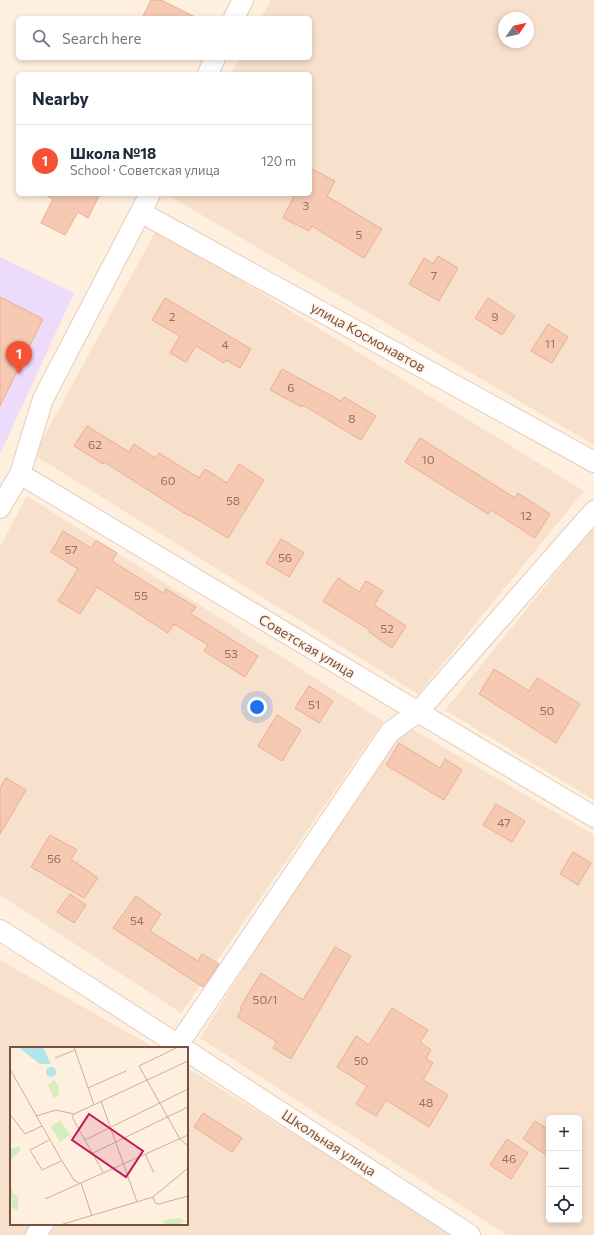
<!DOCTYPE html>
<html lang="en">
<head>
<meta charset="utf-8">
<style>
  :root { --surface:#fff; --page:#f2f2f3; --text:#1f2937; --muted:#747a83; --line:#e0e1e3; --accent:#f55236 }
  body { margin:0; font-family:Commissioner,sans-serif; background:var(--page); color:var(--text) }
  .controls { position:absolute; right:12px; bottom:12px; display:grid; overflow:hidden; border-radius:6px; box-shadow:0 2px 6px #0003 }
  .controls button { width:36px; height:36px; display:grid; place-items:center; padding:0; border:0; border-bottom:1px solid var(--line); background:var(--surface); color:var(--text); font:20px sans-serif }
  .compass { position:absolute; left:498px; top:12px; width:36px; height:36px; border-radius:50%; background:var(--surface); box-shadow:0 2px 6px #0003; rotate:56deg }
  .you { position:absolute; left:257px; top:707px; width:14px; height:14px; margin:-10px; border:3px solid #fff; border-radius:50%; background:#1a73e8; box-shadow:0 0 0 6px #1a73e833 }
  .badge { display:grid; place-items:center; width:26px; height:26px; border-radius:50%; background:var(--accent); color:#fff; font-size:13px; font-weight:700 }
  .pin { position:absolute; translate:-50% -33px; filter:drop-shadow(0 1px 2px #0008) }
  .pin::after { content:''; position:absolute; top:21px; width:14px; height:12px; background:inherit; clip-path:polygon(0 0,100% 0,50% 100%) }
  .list { margin:0; padding:0; list-style:none }
  h2 { display:flex; justify-content:space-between; align-items:center; height:52px; margin:0; padding:0 16px; font-size:17px }
  h2 small { font-size:13px; font-weight:400; color:var(--muted) }
  .list li { display:grid; grid-template-columns:26px 1fr auto; gap:12px; align-items:center; box-sizing:border-box; height:72px; padding:0 16px; border-top:1px solid var(--line) }
  .list b { display:block; font-size:15px; white-space:nowrap }
  .list p { margin:0; font-size:13px; white-space:nowrap; color:var(--muted) }
  .list em { font-size:13px; font-style:normal; color:var(--muted) }
  .icon { flex:none; width:22px; height:22px; fill:none; stroke:currentColor; stroke-width:2; stroke-linecap:round; stroke-linejoin:round }
  .map { position:relative; flex:none; width:594px; height:1235px; overflow:hidden }
  .search { position:absolute; background:var(--surface); box-shadow:0 2px 6px #0003; left:16px; top:16px; width:296px; height:44px; display:flex; align-items:center; gap:10px; box-sizing:border-box; padding:0 14px; border-radius:6px; color:var(--muted); font-size:15px }
  .panel { position:absolute; background:var(--surface); box-shadow:0 2px 6px #0003; left:16px; top:72px; width:296px; height:124px; border-radius:6px }
  .map>svg:first-child { display:block }
  .residential { fill:#f7e0cc; fill-rule:evenodd }
  .education { fill:#ecdbfa }
  .building { fill:#f6c9b3; stroke:#ebad92 }
  .lines { fill:none; stroke-linecap:round; stroke-linejoin:round }
  .street-casing { stroke:#e5ccbc; stroke-width:22 }
  .street { stroke:#fff; stroke-width:20 }
  .labels { text-anchor:middle; stroke-width:3.5; stroke-linejoin:round; paint-order:stroke }
  .number-label { font-size:12px; fill:#967060 }
  .street-label { font-size:14px; fill:#765244; stroke:#fff3e6 }
  .inset-road { fill:none; stroke:#c8b0a0; stroke-width:1 }
  .view { fill:#c2185b; fill-opacity:0.15; stroke:#c2185b; stroke-width:2 }
  .inset-edge { fill:none; stroke:#765244; stroke-width:2 }
</style>
</head>
<body>
<div class="map">
<svg width="594" height="1235" viewBox="0 0 594 1235">
  <rect width="100%" height="100%" fill="#feefde"/>
  <g class="residential">
    <path d="M 271,0 L 594,0 L 594,445 L 166,194 L 310,194 L 310,74 L 231,74 L 240,58 L 310,58 L 310,18 L 261,18 ZM 504,18 L 528,18 L 528,42 L 504,42 Z"/>
    <path d="M 157,229 L 584,491 L 418,694 L 34,455 Z"/>
    <path d="M 27,496 L 383,721 L 181,1013 L 0,895 L 0,547 Z"/>
    <path d="M 594,526 L 594,800 L 445,710 Z"/>
    <path d="M 407,726 L 594,835 L 594,1235 L 507,1235 L 200,1038 L 301,877 ZM 549,1118 L 579,1118 L 579,1220 L 549,1220 Z"/>
    <path d="M 0,960 L 155,1048 L 11,1048 L 11,1224 L 187,1224 L 187,1068 L 456,1235 L 0,1235 Z"/>
  </g>
  <path class="education" d="M 0,257 L 74,293 L 0,454 Z"/>
  <g class="building">
    <path d="M 151,0 L 161,0 L 197,18 L 142,18 Z"/>
    <path d="M 310,168 L 335,181 L 327,196 L 382,229 L 364,258 L 312,226 L 309,231 L 283,218 L 295,194 L 310,194 Z"/>
    <path d="M 44,194 L 100,194 L 88,218 L 78,212 L 65,235 L 41,223 L 53,199 Z"/>
    <path d="M 438,256 L 458,268 L 439,301 L 409,284 L 424,258 L 433,264 Z"/>
    <path d="M 0,297 L 43,319 L 0,406 Z"/>
    <path d="M 165,298 L 251,349 L 240,368 L 226,360 L 224,363 L 196,346 L 186,362 L 170,353 L 180,336 L 152,320 Z"/>
    <path d="M 488,298 L 515,316 L 502,335 L 475,318 Z"/>
    <path d="M 548,324 L 568,337 L 552,363 L 531,351 Z"/>
    <path d="M 282,369 L 341,401 L 344,397 L 376,416 L 361,440 L 303,405 L 302,407 L 270,390 Z"/>
    <path d="M 87,426 L 129,452 L 134,444 L 155,458 L 159,453 L 199,478 L 205,469 L 227,483 L 239,464 L 264,480 L 228,538 L 190,515 L 189,516 L 104,462 L 103,464 L 74,446 Z"/>
    <path d="M 420,438 L 515,498 L 518,493 L 550,514 L 535,538 L 491,510 L 488,514 L 405,462 Z"/>
    <path d="M 63,531 L 91,548 L 96,540 L 117,553 L 112,561 L 163,593 L 166,589 L 196,607 L 191,614 L 258,656 L 245,677 L 204,651 L 208,645 L 174,624 L 168,633 L 97,587 L 80,614 L 58,601 L 78,569 L 51,552 Z"/>
    <path d="M 281,539 L 304,553 L 289,577 L 266,563 Z"/>
    <path d="M 338,578 L 359,592 L 366,581 L 383,591 L 374,605 L 406,626 L 392,648 L 369,632 L 370,630 L 323,601 Z"/>
    <path d="M 494,669 L 529,691 L 537,678 L 580,704 L 556,743 L 479,694 Z"/>
    <path d="M 309,686 L 333,701 L 319,723 L 295,708 Z"/>
    <path d="M 277,715 L 301,730 L 282,761 L 258,746 Z"/>
    <path d="M 399,743 L 440,768 L 445,759 L 462,770 L 444,800 L 386,765 Z"/>
    <path d="M 6,778 L 26,790 L 0,834 L 0,788 Z"/>
    <path d="M 496,804 L 525,821 L 512,842 L 483,825 Z"/>
    <path d="M 50,835 L 77,850 L 71,859 L 98,878 L 84,898 L 31,867 Z"/>
    <path d="M 573,852 L 591,863 L 578,885 L 560,874 Z"/>
    <path d="M 70,894 L 86,905 L 74,923 L 57,912 Z"/>
    <path d="M 136,896 L 161,914 L 150,931 L 198,961 L 202,954 L 219,964 L 203,987 L 113,928 Z"/>
    <path d="M 335,947 L 351,956 L 291,1059 L 273,1048 L 277,1042 L 237,1017 L 242,1009 L 240,1008 L 261,973 L 303,1000 Z"/>
    <path d="M 392,1008 L 428,1030 L 420,1042 L 431,1050 L 426,1059 L 433,1063 L 423,1080 L 448,1095 L 429,1127 L 386,1100 L 376,1116 L 356,1104 L 367,1086 L 337,1067 L 356,1036 L 369,1045 Z"/>
    <path d="M 203,1113 L 242,1138 L 232,1152 L 194,1127 Z"/>
    <path d="M 535,1121 L 549,1130 L 549,1157 L 523,1139 Z"/>
    <path d="M 507,1139 L 528,1153 L 511,1179 L 490,1165 Z"/>
  </g>
  <g class="lines">
    <g class="street-casing">
      <g id="street">
        <path d="M 234,18 L 243,0"/>
        <path d="M 208,74 L 215,58"/>
        <path d="M 142,213 L 594,462"/>
        <path d="M 20,474 L 594,817"/>
        <path d="M 0,508 L 20,474 L 43,399 L 150,194"/>
        <path d="M 0,930 L 183,1048"/>
        <path d="M 173,1048 L 178,1045 L 390,732 L 418,712 L 594,511"/>
        <path d="M 187,1051 L 470,1235"/>
        <path d="M 36,1235 L 43,1224"/>
      </g>
    </g>
    <use href="#street" class="street"/>
  </g>
  <g class="labels">
    <g class="number-label">
      <text x="306" y="210">3</text>
      <text x="359" y="239">5</text>
      <text x="434" y="280">7</text>
      <text x="172" y="321">2</text>
      <text x="495" y="321">9</text>
      <text x="550" y="348">11</text>
      <text x="225" y="349">4</text>
      <text x="291" y="392">6</text>
      <text x="352" y="423">8</text>
      <text x="95" y="449">62</text>
      <text x="428" y="464">10</text>
      <text x="168" y="485">60</text>
      <text x="233" y="505">58</text>
      <text x="526" y="520">12</text>
      <text x="71" y="554">57</text>
      <text x="285" y="562">56</text>
      <text x="141" y="600">55</text>
      <text x="387" y="633">52</text>
      <text x="231" y="658">53</text>
      <text x="314" y="709">51</text>
      <text x="547" y="715">50</text>
      <text x="504" y="827">47</text>
      <text x="54" y="863">56</text>
      <text x="137" y="925">54</text>
      <text x="265" y="1004">50/1</text>
      <text x="361" y="1065">50</text>
      <text x="426" y="1107">48</text>
      <text x="509" y="1163">46</text>
    </g>
    <g class="street-label">
      <text transform="translate(368 337) rotate(29)" y="5">улица Космонавтов</text>
      <text transform="translate(307 646) rotate(31)" y="5">Советская улица</text>
      <text transform="translate(329 1143) rotate(33)" y="5">Школьная улица</text>
    </g>
  </g>
  <g transform="translate(10 1047)">
    <rect width="178" height="178" fill="#feefde"/>
    <path d="M 44,33 L 49,40 L 48,49 L 44,51 L 38,38 ZM 50,73 L 60,88 L 50,95 L 41,80 ZM 9,99 L 11,102 L 0,114 L 0,100 L 1,102 ZM 0,134 L 3,146 L 8,150 L 8,163 L 2,161 ZM 169,171 L 178,175 L 172,175 L 171,178 L 149,178 L 154,177 L 154,173 L 143,175 Z" fill="#d3edbb"/>
    <path d="M 8,0 L 33,0 L 41,17 L 30,17 ZM36 25a5 5 0 1 1 10 0a5 5 0 1 1-10 0Z" fill="#b1e5e9"/>
    <path class="inset-road" d="M 64,0 L 84,58M 168,0 L 129,19 L 170,92 L 178,99M 45,11 L 65,3M 0,22 L 52,114 L 64,133 L 69,136M 78,41 L 116,24M 91,54 L 127,155M 0,67 L 15,87 L 32,79M 64,67 L 178,14M 64,67 L 62,70 L 93,125M 26,69 L 46,63 L 64,67M 39,93 L 20,103 L 32,123 L 51,114M 75,93 L 178,42M 83,106 L 178,60M 135,107 L 144,126M 71,136 L 82,169M 143,150 L 145,156 L 149,157 L 178,149M 35,152 L 178,88M 50,178 L 143,150 L 178,121"/>
    <path class="view" d="M 79,67 L 133,104 L 116,130 L 62,93 Z"/>
    <rect width="178" height="178" class="inset-edge"/>
  </g>
</svg>
<div class="controls">
<button>+</button>
<button>−</button>
<button><svg class="icon" aria-label="locate" viewBox="0 0 24 24"><circle cx="12" cy="12" r="6"/><path d="M12 2v4M12 18v4M2 12h4M18 12h4"/></svg></button>
</div>
<svg class="compass" viewBox="-18 -18 36 36"><path d="M0-13l5 13h-10z" fill="#e53935"/><path d="M0 13l5-13h-10z" fill="#747a83"/></svg>
<div class="you"></div>
<div class="pin badge" style="left:19px;top:374px">1</div>
<div class="search"><svg class="icon" aria-label="search" viewBox="0 0 24 24"><circle cx="10" cy="10" r="6"/><path d="M15 15l6 6"/></svg>Search here</div>
<section class="panel">
<h2>Nearby<small></small></h2>
<ul class="list">
<li><span class="badge">1</span><div><b>Школа №18</b><p>School · Советская улица</p></div><em>120 m</em></li>
</ul>
</section>
</div>
</body>
</html>
